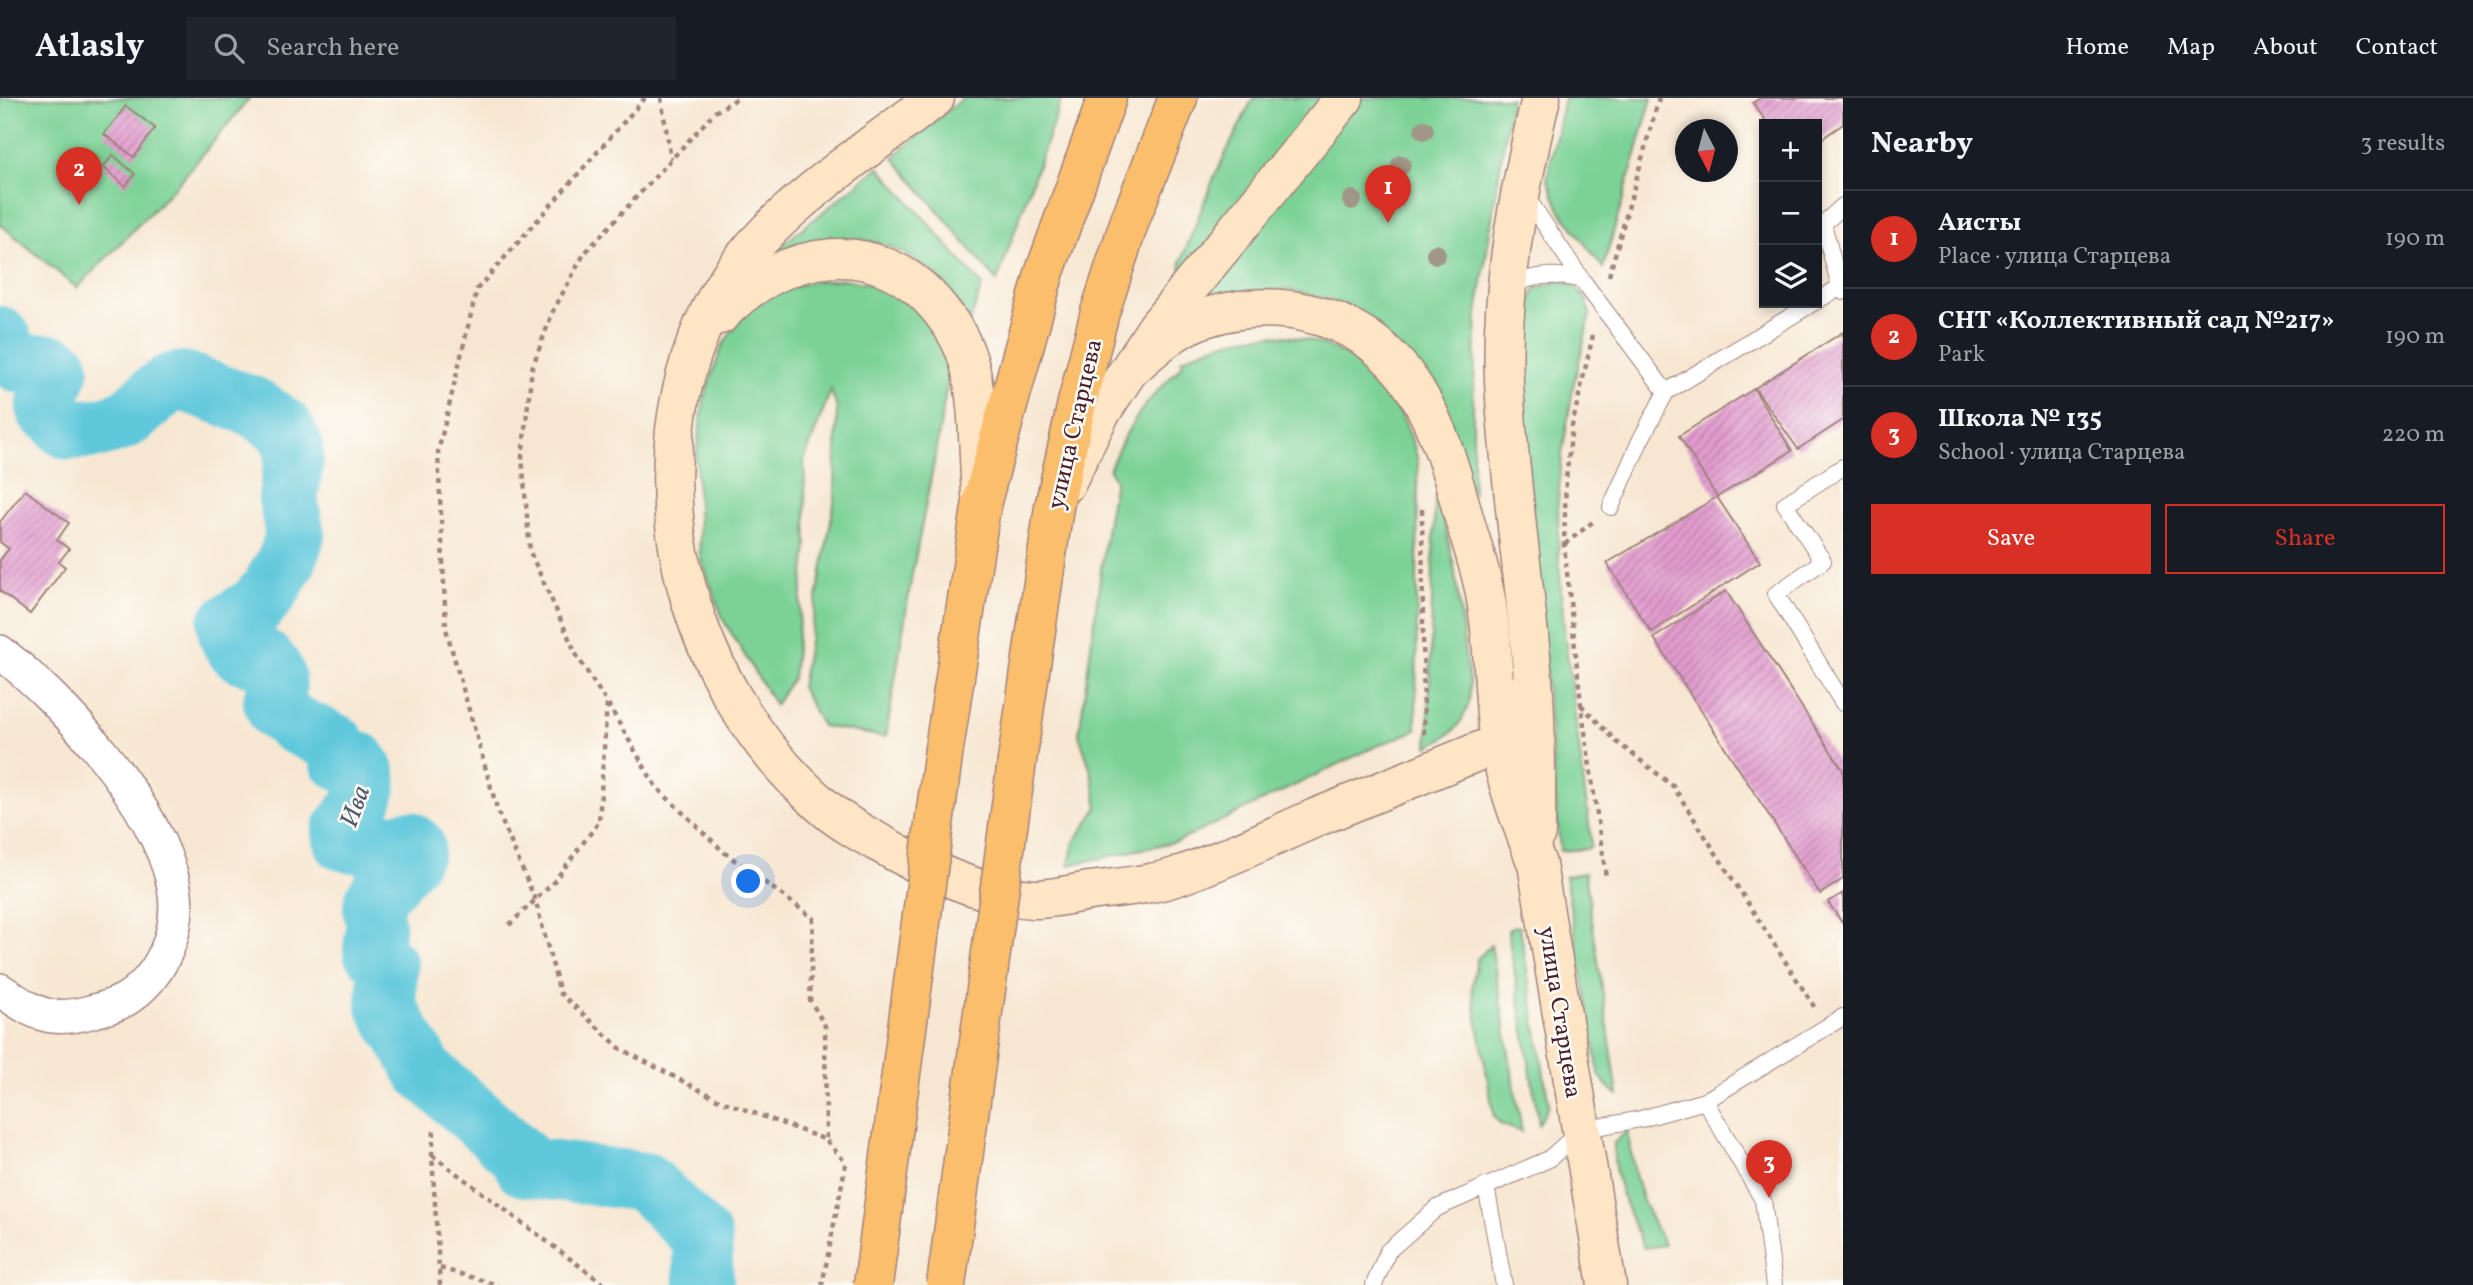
<!DOCTYPE html>
<html lang="en">
<head>
<meta charset="utf-8">
<style>
  :root { --surface:#171b24; --page:#20242c; --text:#f1f3f6; --muted:#9ea1a6; --line:#363941; --accent:#d93025 }
  body { margin:0; font-family:Vollkorn,serif; background:var(--page); color:var(--text) }
  .controls { position:absolute; right:21px; top:21px; display:grid; overflow:hidden; border-radius:0px; box-shadow:0 4px 10px #0003 }
  .controls button { width:63px; height:63px; display:grid; place-items:center; padding:0; border:0; border-bottom:2px solid var(--line); background:var(--surface); color:var(--text); font:35px sans-serif }
  .compass { position:absolute; left:1675px; top:21px; width:63px; height:63px; border-radius:50%; background:var(--surface); box-shadow:0 4px 10px #0003; rotate:174deg }
  .you { position:absolute; left:749px; top:784px; width:24px; height:24px; margin:-18px; border:5px solid #fff; border-radius:50%; background:#1a73e8; box-shadow:0 0 0 10px #1a73e833 }
  .badge { display:grid; place-items:center; width:46px; height:46px; border-radius:50%; background:var(--accent); color:#fff; font-size:23px; font-weight:700 }
  .pin { position:absolute; translate:-50% -58px; filter:drop-shadow(0 2px 4px #0008) }
  .pin::after { content:''; position:absolute; top:37px; width:24px; height:21px; background:inherit; clip-path:polygon(0 0,100% 0,50% 100%) }
  .list { margin:0; padding:0; list-style:none }
  h2 { display:flex; justify-content:space-between; align-items:center; height:91px; margin:0; padding:0 28px; font-size:30px }
  h2 small { font-size:23px; font-weight:400; color:var(--muted) }
  .list li { display:grid; grid-template-columns:46px 1fr auto; gap:21px; align-items:center; box-sizing:border-box; height:98px; padding:0 28px; border-top:2px solid var(--line) }
  .list b { display:block; font-size:26px; white-space:nowrap }
  .list p { margin:0; font-size:23px; white-space:nowrap; color:var(--muted) }
  .list em { font-size:23px; font-style:normal; color:var(--muted) }
  .actions { display:flex; gap:14px; padding:21px 28px }
  .actions a { flex:1; padding:16px 0; border:2px solid var(--accent); border-radius:0px; text-align:center; font-size:24px; color:var(--accent) }
  .actions .main { background:var(--accent); color:#fff }
  .icon { flex:none; width:38px; height:38px; fill:none; stroke:currentColor; stroke-width:2; stroke-linecap:round; stroke-linejoin:round }
  .map { position:relative; flex:none; width:1843px; height:1187px; overflow:hidden }
  header { display:flex; align-items:center; gap:42px; box-sizing:border-box; height:98px; padding:0 35px; background:var(--surface); border-bottom:2px solid var(--line) }
  header strong { font-size:33px }
  nav { display:flex; gap:38px; margin-inline-start:auto; font-size:24px }
  .search { width:490px; height:63px; background:var(--page); display:flex; align-items:center; gap:18px; box-sizing:border-box; padding:0 24px; border-radius:0px; color:var(--muted); font-size:26px }
  main { display:flex }
  aside { flex:1; background:var(--surface) }
  .map>svg:first-child { display:block }
  .green { fill:#7cd296; stroke:#637860; stroke-width:2 }
  .lines { fill:none; stroke-linecap:round; stroke-linejoin:round }
  .river { stroke:#5fc8db; stroke-width:60 }
  .building { fill:url(#building-hatch) }
  .service-casing { stroke:#a0837e; stroke-width:18 }
  .minor-casing { stroke:#a0837e; stroke-width:36 }
  .secondary-casing { stroke:#a0837e; stroke-width:41 }
  .primary-casing { stroke:#a0837e; stroke-width:41 }
  .path { stroke:#a0837e; stroke-width:4.5; stroke-dasharray:5 5; stroke-linecap:butt }
  .service { stroke:#fff; stroke-width:16 }
  .minor { stroke:#fff; stroke-width:33 }
  .secondary { stroke:#fde5c5; stroke-width:38 }
  .primary { stroke:#fabe6d; stroke-width:38 }
  .primary-bridge-casing { stroke:#a0837e; stroke-width:41; stroke-linecap:butt }
  .primary-bridge { stroke:#fabe6d; stroke-width:38 }
  .tree { fill:#a09788 }
  .labels { text-anchor:middle; stroke-width:5; stroke-linejoin:round; paint-order:stroke }
  .street-label { font-size:24px; fill:#4a1f2b; stroke:#fdfcf7 }
  .water-label { font-size:26px; font-style:italic; fill:#515a69; stroke:#fdfcf7 }
</style>
</head>
<body>
<header>
<strong>Atlasly</strong>
<div class="search"><svg class="icon" aria-label="search" viewBox="0 0 24 24"><circle cx="10" cy="10" r="6"/><path d="M15 15l6 6"/></svg>Search here</div>
<nav><a>Home</a><a>Map</a><a>About</a><a>Contact</a></nav>
</header>
<main>
<div class="map">
<svg width="1843" height="1187" viewBox="0 0 1843 1187">
  <defs>
    <pattern id="building-hatch" width="6" height="6" patternUnits="userSpaceOnUse" patternTransform="scale(1.75)"><rect width="6" height="6" fill="#e29ccf"/><path d="M-1 1l2-2M0 6l6-6M5 7l2-2" fill="none" stroke="#b97fa8"/></pattern>
  </defs>
  <rect width="100%" height="100%" fill="#fdfcf7"/>
  <filter id="ink" filterUnits="userSpaceOnUse"><feTurbulence type="fractalNoise" baseFrequency=".0143" numOctaves="2"/><feDisplacementMap in="SourceGraphic" scale="14" xChannelSelector="R" yChannelSelector="G"/><feConvolveMatrix kernelMatrix="1 2 1 2 8 2 1 2 1" color-interpolation-filters="sRGB"/></filter>
  <filter id="wash" filterUnits="userSpaceOnUse"><feTurbulence type="fractalNoise" baseFrequency=".00686" numOctaves="4" result="noise"/><feDisplacementMap in="SourceGraphic" scale="28" xChannelSelector="R" yChannelSelector="G"/><feGaussianBlur stdDeviation="1.57" result="paint"/><feColorMatrix in="noise" values="0 0 0 0 0 0 0 0 0 0 0 0 0 0 0 0 0 1.4 0 .05"/><feComposite in="paint" operator="in"/></filter>
  <g filter="url(#wash)">
    <rect width="100%" height="100%" fill="#f7e7d2"/>
    <g class="green">
      <path d="M 0,0 L 250,0 L 176,88 L 77,190 L 0,126 Z"/>
      <path d="M 963,0 L 1062,0 L 997,183 L 893,59 Z"/>
      <path d="M 1253,0 L 1325,0 L 1182,178 L 1181,164 L 1215,77 Z"/>
      <path d="M 1360,0 L 1511,0 L 1477,216 L 1473,305 L 1473,396 L 1377,225 L 1334,203 L 1286,191 L 1198,196 Z"/>
      <path d="M 1564,0 L 1652,0 L 1603,170 L 1560,112 L 1547,80 Z"/>
      <path d="M 879,69 L 982,187 L 970,224 C 963,214 956,202 949,192 C 926,164 888,141 851,141 C 827,141 804,149 782,156 L 782,147 Z"/>
      <path d="M 844,181 L 876,188 L 900,199 L 934,230 L 951,263 L 933,370 L 912,476 L 886,639 L 822,628 L 801,589 L 835,400 L 837,311 L 831,292 L 804,363 L 807,448 L 793,579 L 775,607 L 724,523 L 700,459 L 696,357 L 704,300 L 722,248 L 741,220 L 765,198 L 810,184 Z"/>
      <path d="M 1561,182 L 1576,189 L 1587,203 L 1590,217 L 1574,285 L 1562,356 L 1558,403 L 1559,466 L 1565,540 L 1591,741 L 1591,748 L 1586,751 L 1560,753 L 1524,317 L 1530,205 L 1535,191 Z"/>
      <path d="M 1269,237 C 1349,239 1399,286 1418,363 L 1416,632 L 1370,651 L 1179,743 L 1069,767 L 1074,744 L 1098,709 L 1091,673 L 1079,637 L 1107,428 L 1115,382 L 1109,372 C 1129,323 1146,303 1183,267 L 1181,262 C 1209,247 1236,239 1269,237 Z"/>
      <path d="M 1435,397 C 1454,447 1459,502 1465,555 C 1467,571 1473,593 1468,608 C 1459,632 1450,637 1428,649 Z"/>
      <path d="M 1585,775 L 1618,997 L 1609,990 L 1599,977 L 1565,778 Z"/>
      <path d="M 1515,828 L 1520,829 L 1549,1007 L 1539,1026 L 1508,834 L 1509,831 Z"/>
      <path d="M 1491,847 L 1522,1034 L 1502,1027 L 1494,1019 L 1472,891 L 1477,861 Z"/>
      <path d="M 1627,1033 L 1635,1076 L 1642,1101 L 1664,1147 L 1644,1150 C 1630,1117 1611,1082 1614,1045 Z"/>
    </g>
    <g class="lines">
      <path class="river" d="M 0,238 C 6,245 7,257 15,263 C 29,272 49,260 60,270 L 46,308 L 47,313 L 57,318 L 63,328 L 69,332 L 99,330 L 117,325 L 133,316 L 155,296 L 171,285 L 183,283 L 254,309 L 284,330 L 293,347 L 294,364 L 288,400 L 295,437 L 288,460 L 270,492 L 257,507 L 227,527 C 228,544 239,562 258,557 C 276,568 281,584 273,603 L 277,613 L 294,626 L 336,646 L 339,662 L 356,662 C 381,683 357,714 342,733 L 343,743 C 349,745 384,748 390,746 C 396,745 401,743 407,742 L 415,748 C 412,765 378,791 374,804 C 371,812 375,819 375,826 C 376,835 373,844 373,853 L 388,868 L 386,908 L 425,974 L 519,1057 L 525,1069 L 645,1084 L 702,1140 L 704,1187"/>
    </g>
    <g id="blocks">
      <g class="building">
        <path d="M 1760,0 L 1843,0 L 1843,26 L 1817,44 L 1817,26 L 1768,26 L 1753,5 Z"/>
        <path d="M 126,8 L 155,30 L 134,59 L 104,36 Z"/>
        <path d="M 113,57 L 135,76 L 125,88 L 103,69 Z"/>
        <path d="M 1843,234 L 1843,322 L 1798,351 L 1755,290 Z"/>
        <path d="M 1754,291 L 1792,353 L 1717,399 L 1679,338 Z"/>
        <path d="M 25,392 L 69,425 L 57,442 L 69,451 L 59,464 L 65,469 L 30,516 L 0,493 L 0,462 L 9,451 L 0,444 L 0,424 Z"/>
        <path d="M 1717,399 L 1760,464 L 1651,534 L 1607,465 Z"/>
        <path d="M 1726,493 L 1843,672 L 1843,781 L 1820,796 L 1654,540 Z"/>
        <path d="M 1843,795 L 1843,826 L 1828,804 Z"/>
      </g>
    </g>
  </g>
  <g filter="url(#ink)">
    <use href="#blocks" fill-opacity="0" stroke="#a0837e" stroke-width="2"/>
    <g class="lines">
      <g class="service-casing">
        <g id="service">
          <path d="M 1525,97 L 1582,182 L 1666,294 L 1813,205"/>
          <path d="M 1840,189 L 1823,126 L 1843,108"/>
          <path d="M 1507,190 C 1533,176 1554,175 1582,182"/>
          <path d="M 1817,203 L 1840,189 L 1843,194"/>
          <path d="M 1843,369 L 1785,406 L 1823,463 L 1776,496 L 1843,605"/>
          <path d="M 1611,409 L 1641,341 L 1666,294"/>
          <path d="M 1705,1003 L 1763,1102 L 1774,1187"/>
          <path d="M 1486,1088 L 1504,1187"/>
          <path d="M 1374,1187 L 1388,1153 L 1437,1110 L 1549,1061 L 1581,1032 L 1641,1021 L 1705,1003 L 1843,919"/>
        </g>
      </g>
      <g class="minor-casing">
        <path id="minor" d="M 0,554 C 64,603 154,704 173,784 C 183,826 165,875 128,900 C 118,907 105,910 94,913 C 80,917 66,920 52,918 C 33,916 16,902 0,892"/>
      </g>
      <g class="secondary-casing">
        <g id="secondary">
          <path d="M 935,0 C 864,55 762,118 718,197 C 625,366 680,587 825,710 C 846,728 874,742 899,756 C 940,778 987,798 1034,801 C 1052,801 1072,796 1089,793 C 1117,789 1149,788 1175,779 C 1223,763 1269,740 1315,720 C 1376,695 1438,670 1499,645 L 1533,582"/>
          <path d="M 720,217 C 783,150 880,134 941,213 C 954,229 965,249 970,269 C 979,307 978,357 981,397"/>
          <path d="M 1129,272 C 1143,260 1157,246 1174,235 C 1210,211 1264,205 1307,215 C 1411,238 1440,329 1464,420 C 1472,447 1482,475 1486,502 C 1495,549 1492,598 1499,645 C 1506,687 1522,727 1537,766 L 1607,1187"/>
          <path d="M 1066,385 L 1100,316 L 1157,229 L 1344,0"/>
          <path d="M 1536,735 C 1536,684 1537,632 1533,581 C 1525,482 1509,383 1504,284 C 1500,188 1519,93 1541,0"/>
        </g>
      </g>
      <g class="primary-casing">
        <g id="primary">
          <path d="M 944,651 L 982,403 L 1044,176 L 1107,0"/>
          <path d="M 1017,663 L 1054,409 L 1077,305 L 1100,214 L 1130,122 L 1178,0"/>
        </g>
      </g>
      <g class="path">
        <path d="M 645,0 L 477,191 L 438,354 L 446,531 L 498,714 L 535,801 L 560,895 L 621,951 L 717,1001 L 826,1042 L 846,1065 L 822,1187"/>
        <path d="M 661,0 L 671,61"/>
        <path d="M 1609,178 L 1659,0"/>
        <path d="M 1593,237 L 1572,328 L 1566,381 L 1564,447 L 1581,606 L 1606,779"/>
        <path d="M 1422,411 L 1424,636"/>
        <path d="M 1565,446 L 1594,423"/>
        <path d="M 608,606 L 656,689 L 725,755 L 813,820 L 810,902 L 825,928 L 826,1041"/>
        <path d="M 1581,607 L 1617,644 L 1673,688 L 1815,910"/>
        <path d="M 509,827 L 552,786 L 599,724 L 607,605 L 577,558 L 530,454 L 522,359 L 532,270 L 553,213 L 584,156 L 715,14 L 738,0"/>
        <path d="M 434,1033 L 432,1057 L 440,1187"/>
        <path d="M 432,1057 L 605,1187"/>
        <path d="M 440,1170 L 498,1187"/>
      </g>
      <use href="#service" class="service"/>
      <use href="#minor" class="minor"/>
      <use href="#secondary" class="secondary"/>
      <use href="#primary" class="primary"/>
      <g class="primary-bridge-casing">
        <g id="primary-bridge">
          <path d="M 873,1187 L 944,651"/>
          <path d="M 946,1187 L 1017,663"/>
        </g>
      </g>
      <use href="#primary-bridge" class="primary-bridge"/>
    </g>
    <g class="tree">
      <circle cx="1424" cy="32" r="10"/>
      <circle cx="1401" cy="67" r="10"/>
      <circle cx="1352" cy="102" r="10"/>
      <circle cx="1436" cy="156" r="10"/>
    </g>
  </g>
  <g class="labels">
    <g class="street-label">
      <text transform="translate(1074 326) rotate(-77)" y="8">улица Старцева</text>
      <text transform="translate(1561 914) rotate(81)" y="8">улица Старцева</text>
    </g>
    <g class="water-label">
      <text transform="translate(354 708) rotate(-70)" y="9">Ива</text>
    </g>
  </g>
</svg>
<div class="controls">
<button>+</button>
<button>−</button>
<button><svg class="icon" aria-label="layers" viewBox="0 0 24 24"><path d="M12 4l9 5-9 5-9-5zM3 14l9 5 9-5"/></svg></button>
</div>
<svg class="compass" viewBox="-18 -18 36 36"><path d="M0-13l5 13h-10z" fill="#e53935"/><path d="M0 13l5-13h-10z" fill="#9ea1a6"/></svg>
<div class="you"></div>
<div class="pin badge" style="left:1388px;top:125px">1</div>
<div class="pin badge" style="left:79px;top:107px">2</div>
<div class="pin badge" style="left:1769px;top:1100px">3</div>
</div>
<aside>
<h2>Nearby<small>3 results</small></h2>
<ul class="list">
<li><span class="badge">1</span><div><b>Аисты</b><p>Place · улица Старцева</p></div><em>190 m</em></li>
<li><span class="badge">2</span><div><b>СНТ «Коллективный сад №217»</b><p>Park</p></div><em>190 m</em></li>
<li><span class="badge">3</span><div><b>Школа № 135</b><p>School · улица Старцева</p></div><em>220 m</em></li>
</ul>
<div class="actions"><a class="main">Save</a><a>Share</a></div>
</aside>
</main>
</body>
</html>
